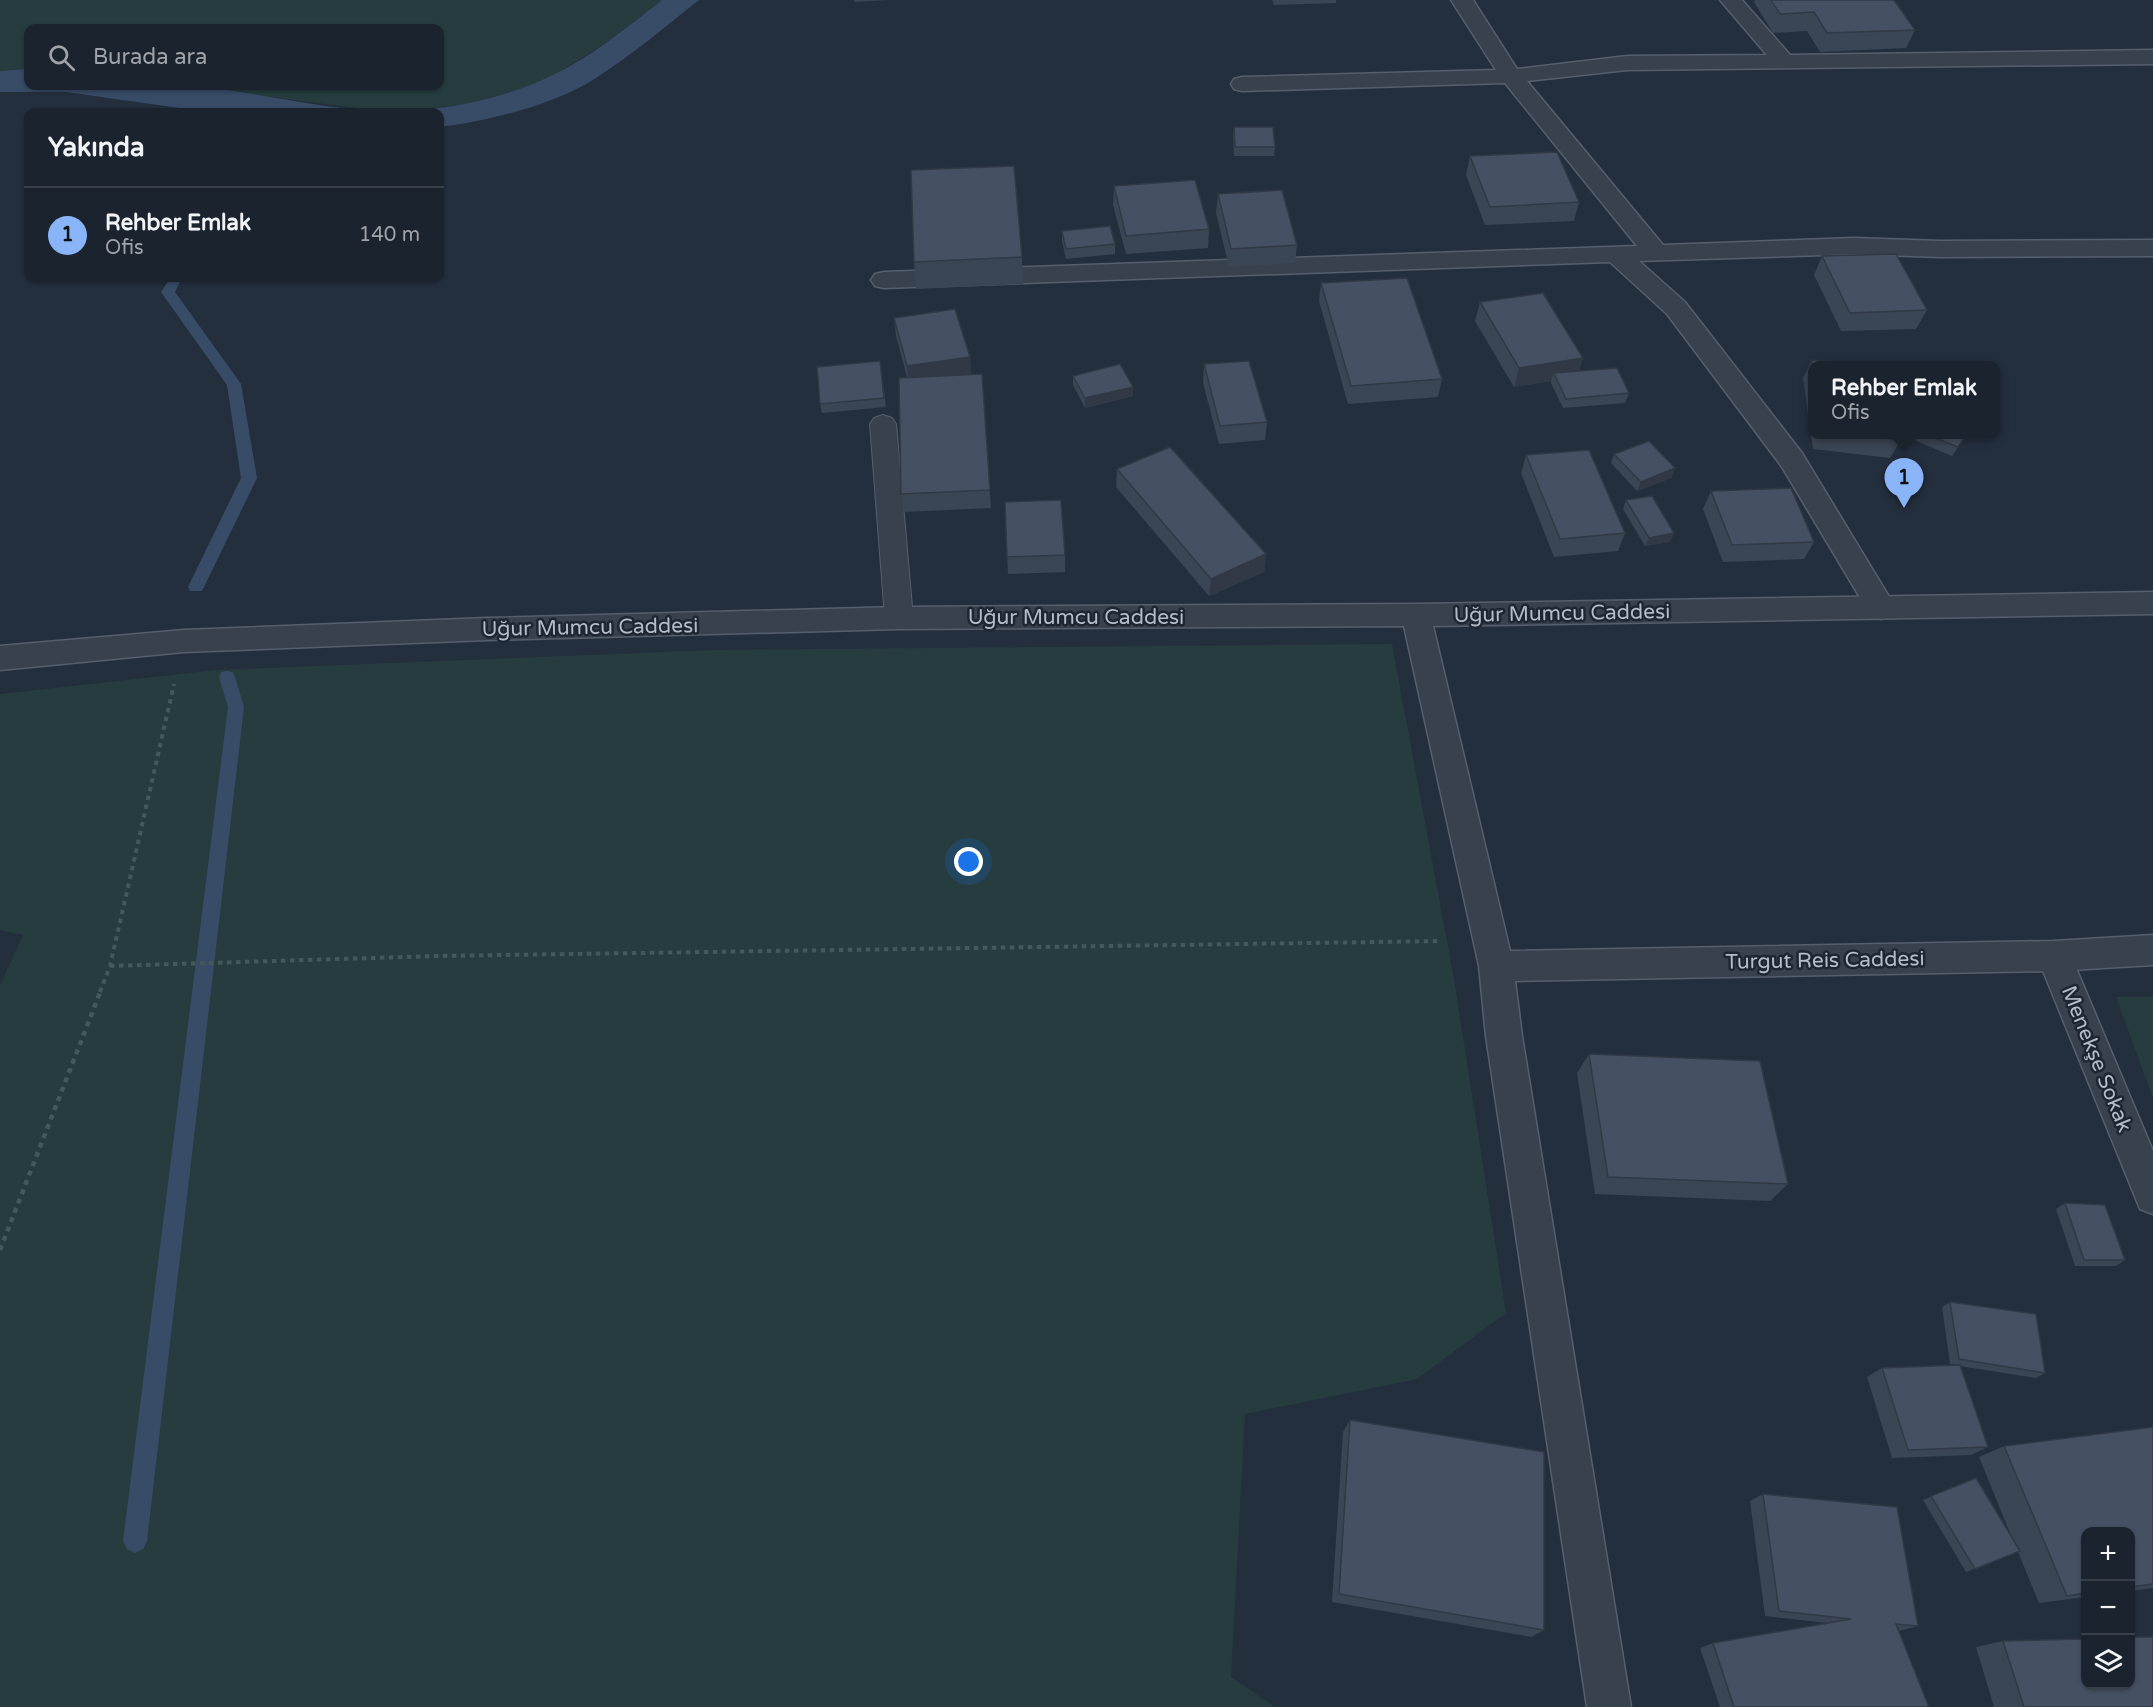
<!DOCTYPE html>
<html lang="tr">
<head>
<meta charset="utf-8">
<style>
  :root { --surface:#1b232e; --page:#282f3a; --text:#f1f3f6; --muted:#a0a4aa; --line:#39404a; --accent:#8ab4f8 }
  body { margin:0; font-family:"Varela Round",sans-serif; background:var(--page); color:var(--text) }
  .controls { position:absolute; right:18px; bottom:18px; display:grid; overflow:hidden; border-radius:12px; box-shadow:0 2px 4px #0004 }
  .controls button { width:54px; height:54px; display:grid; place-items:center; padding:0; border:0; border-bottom:2px solid var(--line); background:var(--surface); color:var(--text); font:30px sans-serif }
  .you { position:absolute; left:969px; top:862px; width:21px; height:21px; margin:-15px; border:4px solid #fff; border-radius:50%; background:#1a73e8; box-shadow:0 0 0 9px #1a73e833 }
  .badge { display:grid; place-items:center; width:39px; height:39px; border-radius:50%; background:var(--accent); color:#111; font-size:20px; font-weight:700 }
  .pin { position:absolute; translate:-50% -50px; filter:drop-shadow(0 2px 3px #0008) }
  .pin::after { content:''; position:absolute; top:32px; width:21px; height:18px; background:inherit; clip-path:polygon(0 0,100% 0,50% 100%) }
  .popup { position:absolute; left:1808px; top:361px; width:192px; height:78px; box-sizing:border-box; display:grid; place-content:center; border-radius:12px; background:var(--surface); filter:drop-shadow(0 2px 4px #0005); font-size:20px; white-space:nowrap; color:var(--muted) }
  .popup b { font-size:22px; color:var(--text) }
  .popup::after { content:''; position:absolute; left:50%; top:100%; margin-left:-12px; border:12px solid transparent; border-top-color:var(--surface) }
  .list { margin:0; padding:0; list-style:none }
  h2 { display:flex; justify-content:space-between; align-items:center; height:78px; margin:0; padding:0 24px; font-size:26px }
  h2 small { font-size:20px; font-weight:400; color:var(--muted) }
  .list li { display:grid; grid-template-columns:39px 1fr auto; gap:18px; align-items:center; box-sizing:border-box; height:96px; padding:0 24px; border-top:2px solid var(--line) }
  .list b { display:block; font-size:22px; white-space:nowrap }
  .list p { margin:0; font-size:20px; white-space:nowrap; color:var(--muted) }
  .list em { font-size:20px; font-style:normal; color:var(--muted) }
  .icon { flex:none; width:33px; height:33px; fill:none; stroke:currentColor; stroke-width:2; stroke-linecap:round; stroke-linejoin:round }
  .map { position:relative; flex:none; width:2153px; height:1707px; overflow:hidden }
  .search { position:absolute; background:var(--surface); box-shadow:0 2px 4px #0004; left:24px; top:24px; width:420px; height:66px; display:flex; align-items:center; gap:15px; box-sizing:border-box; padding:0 21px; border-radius:12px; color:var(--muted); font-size:22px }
  .panel { position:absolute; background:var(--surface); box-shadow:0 2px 4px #0004; left:24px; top:108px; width:420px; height:174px; border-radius:12px }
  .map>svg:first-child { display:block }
  .green { fill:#263c3f }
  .water { fill:#394c67 }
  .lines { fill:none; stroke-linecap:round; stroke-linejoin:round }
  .stream { fill:#394c67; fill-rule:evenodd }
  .service-casing { stroke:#565f6c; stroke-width:2 }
  .minor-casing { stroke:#565f6c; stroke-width:3 }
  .tertiary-casing { stroke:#565f6c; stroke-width:3 }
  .path-far1 { stroke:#44595c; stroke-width:4; stroke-dasharray:4.5 4.5; stroke-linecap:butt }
  .path { stroke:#44595c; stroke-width:4.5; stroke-dasharray:5 5; stroke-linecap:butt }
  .service { fill:#38414e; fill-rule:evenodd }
  .minor { fill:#38414e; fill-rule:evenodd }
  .tertiary { fill:#38414e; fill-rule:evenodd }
  .wall { fill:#3b4654 }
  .shaded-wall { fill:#303945 }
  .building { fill:#455162; stroke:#303945; stroke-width:1.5 }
  .labels { text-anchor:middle; stroke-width:5; stroke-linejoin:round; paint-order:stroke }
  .street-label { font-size:21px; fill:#b4bcc9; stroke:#1d2633 }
</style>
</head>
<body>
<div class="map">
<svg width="2153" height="1707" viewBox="0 0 2153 1707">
  <rect width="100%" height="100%" fill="#242f3e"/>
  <g class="green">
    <path d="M 0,0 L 662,0 L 610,40 L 555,75 L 519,90 L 466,104 L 413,111 L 380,111 L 187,86 L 440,86 L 440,28 L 28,28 L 28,69 L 0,71 Z"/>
    <path d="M 1392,644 L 1454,979 L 1506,1313 L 1417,1379 L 1245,1414 L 1231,1677 L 1275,1707 L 0,1707 L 0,985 L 23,935 L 0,930 L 0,694 L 216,670 L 715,650 Z"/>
    <path d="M 2116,997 L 2153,997 L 2153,1098 Z"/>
  </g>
  <path class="water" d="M 662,0 L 699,0 C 666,26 632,55 596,78 C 554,105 489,121 440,127 L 440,112 L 208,112 L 66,92 L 0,92 L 0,71 L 28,69 L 28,86 C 81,86 135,82 188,86 C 252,90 316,109 381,111 C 439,113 502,100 553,75 C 593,56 627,27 662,0 Z"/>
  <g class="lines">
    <g class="stream">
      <path d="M 170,278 L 182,278 L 175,292 L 241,384 L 257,478 L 204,587 L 202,591 L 190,591 L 188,587 L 241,478 L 227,385 L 161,292 Z"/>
      <path d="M 227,671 L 233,672 L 235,677 L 244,707 L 147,1541 L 143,1549 L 135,1553 L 127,1549 L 123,1541 L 228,707 L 219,677 L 221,672 Z"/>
    </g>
    <g class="service-casing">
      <path id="service" d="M 883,415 L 892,418 L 896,424 L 913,618 L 909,626 L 899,629 L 889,626 L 885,618 L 870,424 L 874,418 Z"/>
    </g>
    <g class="minor-casing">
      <g id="minor">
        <path d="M 1451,0 L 1473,0 L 1517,69 L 1627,56 L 1767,55 L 1720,0 L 1742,0 L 1790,55 L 2153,50 L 2153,64 L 1627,70 L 1527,81 L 1663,245 L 1854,238 L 1940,241 L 2153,240 L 2153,256 L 1940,257 L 1854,254 L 1639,261 L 1685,302 L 1802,453 L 1891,600 L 1896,608 L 1891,616 L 1881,619 L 1871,616 L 1782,467 L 1667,314 L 1610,262 L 884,288 L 875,286 L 871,280 L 875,274 L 884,272 L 1637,246 L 1505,83 L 1242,91 L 1234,89 L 1231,84 L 1234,79 L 1242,77 L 1496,70 Z"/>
        <path d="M 2054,941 L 2066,945 L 2071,956 L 2153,1151 L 2153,1214 L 2140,1209 L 2037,956 L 2042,945 Z"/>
      </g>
    </g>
    <g class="tertiary-casing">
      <path id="tertiary" d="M 2153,592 L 2153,614 L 1433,626 L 1510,951 L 2054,941 L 2153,935 L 2153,965 L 2054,971 L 1515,981 L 1522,1036 L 1631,1707 L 1587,1707 L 1486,1036 L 1479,966 L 1404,626 L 899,629 L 487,640 L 184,652 L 0,670 L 0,646 L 184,630 L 487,618 L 899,607 L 1416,604 Z"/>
    </g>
    <g class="path-far1">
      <path d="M 110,966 L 437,956 L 1441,941"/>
      <path d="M 100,992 L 110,966 L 174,684"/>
    </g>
    <path class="path" d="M 0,1250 L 101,990"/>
    <use href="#service" class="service"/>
    <use href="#minor" class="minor"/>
    <use href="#tertiary" class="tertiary"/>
  </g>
  <g class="wall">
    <path d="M 854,0 L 888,0 L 855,2 Z"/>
    <path d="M 1272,0 L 1336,0 L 1336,3 L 1274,5 Z"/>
    <path d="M 1755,0 L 1894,0 L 1915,30 L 1906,48 L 1820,52 L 1807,31 L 1773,33 L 1754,2 Z"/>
    <path d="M 1234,127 L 1275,147 L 1274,156 L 1234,156 L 1233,136 Z"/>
    <path d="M 1470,156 L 1579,202 L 1574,221 L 1485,225 L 1466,175 Z"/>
    <path d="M 1114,186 L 1209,229 L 1208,248 L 1126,254 L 1113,205 Z"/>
    <path d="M 1218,194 L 1297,245 L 1295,263 L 1229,267 L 1216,213 Z"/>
    <path d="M 1062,231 L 1115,244 L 1115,254 L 1066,259 L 1062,241 Z"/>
    <path d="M 1822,256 L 1927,310 L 1916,329 L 1841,331 L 1814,275 Z"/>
    <path d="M 1022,257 L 1023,284 L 916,289 L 914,262 Z"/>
    <path d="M 1321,283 L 1442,379 L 1438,397 L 1348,404 L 1319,301 Z"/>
    <path d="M 1480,302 L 1583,358 L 1579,371 L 1629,393 L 1625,403 L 1563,408 L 1551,383 L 1551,381 L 1514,387 L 1475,321 Z"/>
    <path d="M 894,318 L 970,357 L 971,374 L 982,374 L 991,508 L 904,512 L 901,494 L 907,377 L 896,336 Z"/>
    <path d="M 1812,360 L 1863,366 L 1812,366 L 1812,435 L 1900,435 L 1901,440 L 1890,458 L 1813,449 L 1803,378 Z"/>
    <path d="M 880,361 L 886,407 L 822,413 L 820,404 Z"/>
    <path d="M 1204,364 L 1267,422 L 1265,440 L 1219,444 L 1203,383 Z"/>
    <path d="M 1073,376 L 1133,387 L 1133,396 L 1085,408 L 1073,385 Z"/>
    <path d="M 1908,435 L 1966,435 L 1952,456 L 1907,437 Z"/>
    <path d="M 1614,454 L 1675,468 L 1671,478 L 1637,491 L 1611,463 Z"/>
    <path d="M 1526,455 L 1625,533 L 1618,551 L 1554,557 L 1521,473 Z"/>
    <path d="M 1117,469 L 1266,554 L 1264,572 L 1209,596 L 1116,487 Z"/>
    <path d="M 1711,491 L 1814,542 L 1804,559 L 1723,562 L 1703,509 Z"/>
    <path d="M 1626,500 L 1674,533 L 1670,542 L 1645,546 L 1623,509 Z"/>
    <path d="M 1005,502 L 1065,555 L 1065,572 L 1008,574 Z"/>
    <path d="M 1589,1054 L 1788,1184 L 1770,1201 L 1595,1194 L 1577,1073 Z"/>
    <path d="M 2065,1203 L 2125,1260 L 2116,1266 L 2075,1266 L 2056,1209 Z"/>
    <path d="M 1950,1302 L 2045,1373 L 2036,1378 L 1960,1366 L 1988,1447 L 1971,1455 L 1892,1458 L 1867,1377 L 1882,1368 L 1958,1365 L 1950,1364 L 1942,1307 Z"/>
    <path d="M 1350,1420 L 1544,1630 L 1531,1637 L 1332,1602 L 1343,1432 Z"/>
    <path d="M 2153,1427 L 2153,1588 L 2130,1591 L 2130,1532 L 2085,1532 L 2085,1597 L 2039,1603 L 2018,1552 L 1966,1572 L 1923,1500 L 1976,1478 L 2012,1538 L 1979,1457 L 2004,1446 Z"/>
    <path d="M 1763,1494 L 1918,1626 L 1899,1631 L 1929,1707 L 1720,1707 L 1700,1648 L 1713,1643 L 1828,1623 L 1765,1616 L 1750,1501 Z"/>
    <path d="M 2003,1641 L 2153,1707 L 1994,1707 L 1976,1647 Z"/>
  </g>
  <g class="shaded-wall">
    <path d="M 970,357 L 971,375 L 909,385 L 907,366 Z"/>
    <path d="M 1583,358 L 1577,376 L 1554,373 L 1551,381 L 1514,387 L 1519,368 Z"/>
    <path d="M 1133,387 L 1133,396 L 1085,408 L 1085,398 Z"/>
    <path d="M 1675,468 L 1671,478 L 1637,491 L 1641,482 Z"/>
    <path d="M 1674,533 L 1670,542 L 1645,546 L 1649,538 Z"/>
    <path d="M 1266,554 L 1264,572 L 1209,596 L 1211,579 Z"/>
  </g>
  <g class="building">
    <path d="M 1771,0 L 1894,0 L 1915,30 L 1827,33 L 1814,12 L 1780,14 Z"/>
    <path d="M 1234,127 L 1273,127 L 1275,147 L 1235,147 Z"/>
    <path d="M 1557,152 L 1579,202 L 1490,207 L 1470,156 Z"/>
    <path d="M 1014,166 L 1022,257 L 914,262 L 911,170 Z"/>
    <path d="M 1195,180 L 1209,229 L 1126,236 L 1114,186 Z"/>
    <path d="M 1282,190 L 1297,245 L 1231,249 L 1218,194 Z"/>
    <path d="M 1110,226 L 1115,244 L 1066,249 L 1062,231 Z"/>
    <path d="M 1896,254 L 1927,310 L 1850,313 L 1822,256 Z"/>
    <path d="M 1407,278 L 1442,379 L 1351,386 L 1321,283 Z"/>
    <path d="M 1543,293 L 1583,358 L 1519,368 L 1480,302 Z"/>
    <path d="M 955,309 L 970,357 L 907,366 L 894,318 Z"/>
    <path d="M 1812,360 L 1863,366 L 1813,366 Z"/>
    <path d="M 880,361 L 884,398 L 820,404 L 817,367 Z"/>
    <path d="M 1249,361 L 1267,422 L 1220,426 L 1204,364 Z"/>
    <path d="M 1120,364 L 1133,387 L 1085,398 L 1073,376 Z"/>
    <path d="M 1617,368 L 1629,393 L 1566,399 L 1554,373 Z"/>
    <path d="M 982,374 L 990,490 L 901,494 L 899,378 Z"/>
    <path d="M 1854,435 L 1900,435 L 1901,440 Z"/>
    <path d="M 1928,435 L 1966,435 L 1958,447 Z"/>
    <path d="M 1649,441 L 1675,468 L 1641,482 L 1614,454 Z"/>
    <path d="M 1170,447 L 1266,554 L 1211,579 L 1117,469 Z"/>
    <path d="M 1589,450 L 1625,533 L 1560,539 L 1526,455 Z"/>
    <path d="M 1791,488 L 1814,542 L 1732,545 L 1711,491 Z"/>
    <path d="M 1652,496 L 1674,533 L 1649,538 L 1626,500 Z"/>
    <path d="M 1061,500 L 1065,555 L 1007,557 L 1005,502 Z"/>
    <path d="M 1589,1054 L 1760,1061 L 1788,1184 L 1608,1177 Z"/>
    <path d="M 2065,1203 L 2105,1205 L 2125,1260 L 2084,1260 Z"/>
    <path d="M 1950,1302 L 2036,1314 L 2045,1373 L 1959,1359 Z"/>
    <path d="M 1960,1365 L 1988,1447 L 1908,1450 L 1882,1368 Z"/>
    <path d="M 1350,1420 L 1544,1452 L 1544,1630 L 1339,1594 Z"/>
    <path d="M 2153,1427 L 2153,1584 L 2130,1587 L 2130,1532 L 2085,1532 L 2085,1593 L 2067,1596 L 2004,1446 Z"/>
    <path d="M 1976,1478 L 2020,1551 L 1975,1569 L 1931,1496 Z"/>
    <path d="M 1763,1494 L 1897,1507 L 1918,1626 L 1896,1624 L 1929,1707 L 1734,1707 L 1713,1643 L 1851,1619 L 1779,1611 Z"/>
    <path d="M 2130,1637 L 2153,1637 L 2153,1707 L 2024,1707 L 2003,1641 L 2085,1639 L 2085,1684 L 2130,1684 Z"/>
  </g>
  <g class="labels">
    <g class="street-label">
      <text transform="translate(1562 613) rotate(-1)" y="7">Uğur Mumcu Caddesi</text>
      <text x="1076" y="624">Uğur Mumcu Caddesi</text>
      <text transform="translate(590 627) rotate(-1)" y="7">Uğur Mumcu Caddesi</text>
      <text transform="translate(1825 960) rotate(-1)" y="7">Turgut Reis Caddesi</text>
      <text transform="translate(2097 1059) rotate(68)" y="7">Menekşe Sokak</text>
    </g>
  </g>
</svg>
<div class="controls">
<button>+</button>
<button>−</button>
<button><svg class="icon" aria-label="layers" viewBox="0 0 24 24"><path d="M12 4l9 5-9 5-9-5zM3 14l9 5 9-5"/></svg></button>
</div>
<div class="you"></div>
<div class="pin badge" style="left:1904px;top:508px">1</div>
<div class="popup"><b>Rehber Emlak</b>Ofis</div>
<div class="search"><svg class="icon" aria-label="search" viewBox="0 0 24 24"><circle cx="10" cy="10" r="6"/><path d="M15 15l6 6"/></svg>Burada ara</div>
<section class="panel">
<h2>Yakında<small></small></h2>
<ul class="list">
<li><span class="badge">1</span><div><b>Rehber Emlak</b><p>Ofis</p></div><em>140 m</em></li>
</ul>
</section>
</div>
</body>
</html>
